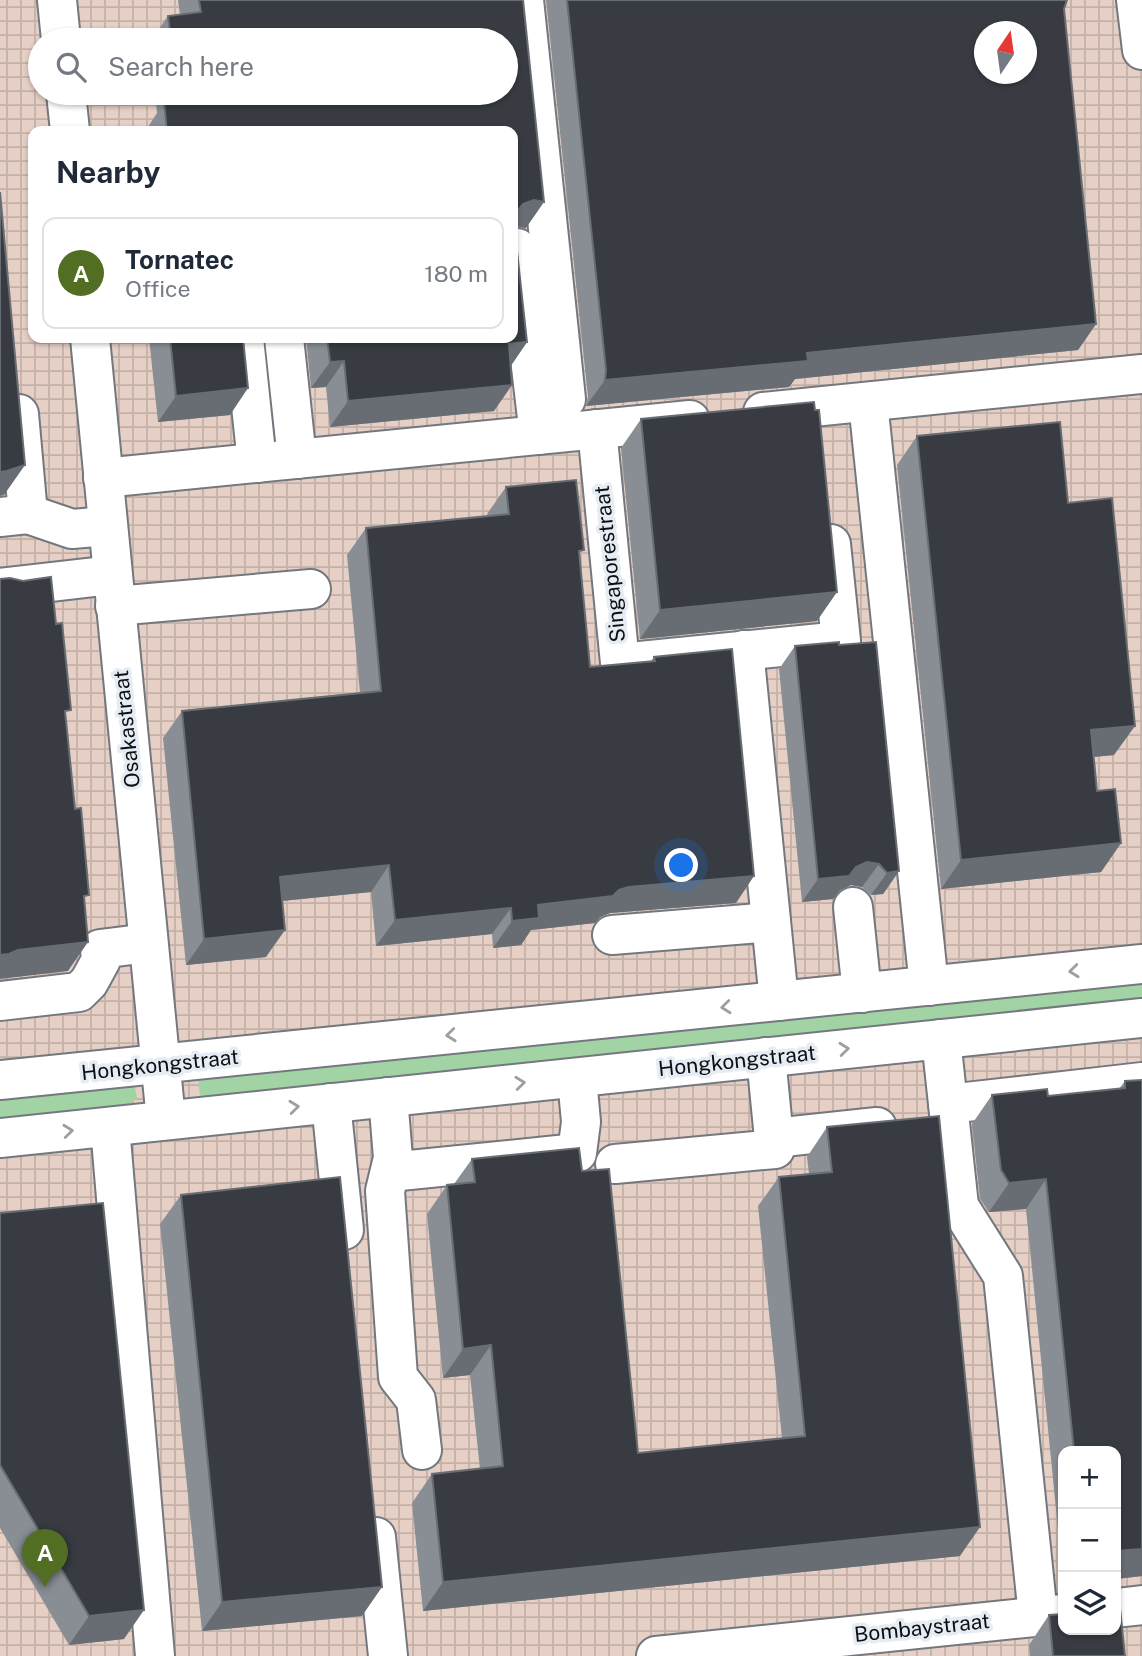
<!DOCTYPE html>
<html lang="en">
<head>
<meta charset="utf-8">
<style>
  :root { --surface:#fff; --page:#f6f6f7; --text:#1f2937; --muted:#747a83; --line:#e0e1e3; --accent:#526e22 }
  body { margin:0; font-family:"Public Sans",sans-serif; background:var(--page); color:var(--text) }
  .controls { position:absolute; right:21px; bottom:21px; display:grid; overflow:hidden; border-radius:14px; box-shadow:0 2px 5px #0004 }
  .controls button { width:63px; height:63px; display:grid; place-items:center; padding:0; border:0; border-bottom:2px solid var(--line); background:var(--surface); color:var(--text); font:35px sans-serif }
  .compass { position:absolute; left:974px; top:21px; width:63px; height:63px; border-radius:50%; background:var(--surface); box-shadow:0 2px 5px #0004; rotate:13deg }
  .you { position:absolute; left:682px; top:866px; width:24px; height:24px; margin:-18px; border:5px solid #fff; border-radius:50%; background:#1a73e8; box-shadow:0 0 0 10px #1a73e833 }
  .badge { display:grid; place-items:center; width:46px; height:46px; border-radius:50%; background:var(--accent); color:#fff; font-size:23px; font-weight:700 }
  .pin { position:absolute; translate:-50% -58px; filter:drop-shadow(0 2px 4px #0008) }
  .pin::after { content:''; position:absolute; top:37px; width:24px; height:21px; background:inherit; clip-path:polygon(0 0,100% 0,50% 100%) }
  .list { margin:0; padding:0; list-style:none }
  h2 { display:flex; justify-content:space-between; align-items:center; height:91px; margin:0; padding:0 28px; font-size:30px }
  h2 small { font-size:23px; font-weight:400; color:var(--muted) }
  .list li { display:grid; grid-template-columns:46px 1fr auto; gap:21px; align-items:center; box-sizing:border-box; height:112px; margin:0 14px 14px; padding:0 14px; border:2px solid var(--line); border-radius:14px }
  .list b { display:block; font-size:26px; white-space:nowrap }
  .list p { margin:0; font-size:23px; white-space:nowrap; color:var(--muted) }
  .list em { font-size:23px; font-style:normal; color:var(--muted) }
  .icon { flex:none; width:38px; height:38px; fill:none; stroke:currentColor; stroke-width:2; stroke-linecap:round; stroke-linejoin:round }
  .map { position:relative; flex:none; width:1142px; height:1656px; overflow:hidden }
  .search { position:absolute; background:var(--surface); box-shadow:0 2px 5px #0004; left:28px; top:28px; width:490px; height:77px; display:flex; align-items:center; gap:18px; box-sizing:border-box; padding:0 24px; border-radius:38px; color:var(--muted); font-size:26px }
  .panel { position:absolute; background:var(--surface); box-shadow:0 2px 5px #0004; left:28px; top:126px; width:490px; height:217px; border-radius:14px }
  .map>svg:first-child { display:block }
  .industrial { fill:url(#industrial-grid); fill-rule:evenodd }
  .grass { fill:#a1d3a4 }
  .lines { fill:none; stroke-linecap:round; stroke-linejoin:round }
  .minor-casing { stroke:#73787f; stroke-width:42 }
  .minor { stroke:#fff; stroke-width:38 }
  .wall { fill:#888e94 }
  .shaded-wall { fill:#686d73 }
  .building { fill:#383c42; stroke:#686d73; stroke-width:2; fill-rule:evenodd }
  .oneway { stroke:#9f9fa0 }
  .labels { text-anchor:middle; stroke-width:7; stroke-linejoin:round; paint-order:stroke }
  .street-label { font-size:21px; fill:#0e0f12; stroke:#e6ecf4 }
</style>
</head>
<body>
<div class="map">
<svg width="1142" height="1656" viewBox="0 0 1142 1656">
  <defs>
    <pattern id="industrial-grid" width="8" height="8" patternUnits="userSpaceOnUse" patternTransform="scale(1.75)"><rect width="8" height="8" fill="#e6cfc5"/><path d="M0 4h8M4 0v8" fill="none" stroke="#c4b1a8"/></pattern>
  </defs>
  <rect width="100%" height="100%" fill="#d9dfe6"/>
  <path class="industrial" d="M 0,0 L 1142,0 L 1142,1656 L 0,1656 ZM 984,32 L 1026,32 L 1026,74 L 984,74 ZM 40,40 L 506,40 L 506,93 L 40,93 ZM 33,131 L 513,131 L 513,338 L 33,338 ZM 1063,1451 L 1116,1451 L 1116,1630 L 1063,1630 Z"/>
  <g class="grass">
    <path d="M 1142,976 L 1142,1006 L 210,1100 L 200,1095 L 198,1079 L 213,1071 Z"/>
    <path d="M 120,1079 L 135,1087 L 137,1098 L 124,1109 L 0,1122 L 0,1091 Z"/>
  </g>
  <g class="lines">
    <g class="minor-casing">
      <g id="minor">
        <path d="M 57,0 L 61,40"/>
        <path d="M 524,0 L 566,399"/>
        <path d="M 1136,0 L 1142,50"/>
        <path d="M 66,93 L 70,131"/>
        <path d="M 517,248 L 539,435"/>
        <path d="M 90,338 L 166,1120"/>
        <path d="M 244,338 L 257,463"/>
        <path d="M 284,338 L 297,459"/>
        <path d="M 868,402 L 929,986"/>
        <path d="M 763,412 L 1142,374"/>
        <path d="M 597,429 L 620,663 L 841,641 L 831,544"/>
        <path d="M 103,478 L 690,420"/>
        <path d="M 28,514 L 72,529 L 107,526"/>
        <path d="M 0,517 L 28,514 L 19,414"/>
        <path d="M 0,588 L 112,575"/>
        <path d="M 115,606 L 311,589"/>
        <path d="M 744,650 L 779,1001"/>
        <path d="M 853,907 L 862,993"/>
        <path d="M 612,935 L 771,922"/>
        <path d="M 0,1001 L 79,992 L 89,982 L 101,960 L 100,949 L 148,943"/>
        <path d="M 941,1039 L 959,1206 L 1003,1276 L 1038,1616"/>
        <path d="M 0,1080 L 1142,964"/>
        <path d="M 388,1097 L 393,1158 L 385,1191 L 398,1377 L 416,1400 L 422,1450"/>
        <path d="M 331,1103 L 344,1230"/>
        <path d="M 948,1104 L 1142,1082"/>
        <path d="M 110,1127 L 155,1656"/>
        <path d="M 0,1138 L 1142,1018"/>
        <path d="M 774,1138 L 877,1127"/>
        <path d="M 615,1164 L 775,1149 L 766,1057"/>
        <path d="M 390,1172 L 577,1153 L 581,1122 L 577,1078"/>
        <path d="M 376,1537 L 388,1656"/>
        <path d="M 1116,1608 L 1142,1605"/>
        <path d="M 656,1656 L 1063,1614"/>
      </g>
    </g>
    <use href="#minor" class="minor"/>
  </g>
  <g class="wall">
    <path d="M 178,0 L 523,0 L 526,228 L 514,227 L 527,342 L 511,366 L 494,411 L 330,427 L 326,387 L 311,388 L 306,338 L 513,338 L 513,131 L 146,131 L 146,130 L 157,113 L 155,93 L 506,93 L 506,40 L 151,40 L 168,16 L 180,15 Z"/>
    <path d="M 546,0 L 1067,0 L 1064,9 L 1096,324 L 1078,350 L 795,379 L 789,387 L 586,406 L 588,397 Z"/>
    <path d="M 149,338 L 243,338 L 230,415 L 158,422 Z"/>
    <path d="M 641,419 L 817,621 L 640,639 L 621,448 Z"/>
    <path d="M 917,436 L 1068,503 L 1114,755 L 1094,757 L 1097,791 L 1121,843 L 1101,872 L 941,889 L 897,465 Z"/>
    <path d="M 506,487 L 579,557 L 590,667 L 651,661 L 654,657 L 736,903 L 610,913 L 600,917 L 595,923 L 531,930 L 521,945 L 493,948 L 492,934 L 376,946 L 371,892 L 282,901 L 266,957 L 186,965 L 163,738 L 182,711 L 360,693 L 347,555 L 366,528 L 488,516 L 487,514 Z"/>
    <path d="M 795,646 L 899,871 L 883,894 L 871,895 L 862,887 L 851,885 L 840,890 L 833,899 L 802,902 L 779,669 Z"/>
    <path d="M 1125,1081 L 1142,1576 L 1116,1579 L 1116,1451 L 1063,1451 L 1063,1579 L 1026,1209 L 989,1212 L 980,1199 L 972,1124 L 992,1095 L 1048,1096 L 1119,1089 Z"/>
    <path d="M 827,1127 L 960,1556 L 423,1611 L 412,1503 L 432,1474 L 480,1469 L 470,1375 L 443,1378 L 427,1214 L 447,1185 L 454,1184 L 472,1159 L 582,1171 L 638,1453 L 782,1438 L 758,1206 L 779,1177 L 809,1174 L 807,1157 Z"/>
    <path d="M 181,1195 L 362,1616 L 202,1631 L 160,1224 Z"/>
    <path d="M 0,1213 L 124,1639 L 69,1645 L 0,1528 Z"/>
    <path d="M 1049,1615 L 1125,1656 L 1030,1656 L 1029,1645 Z"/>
  </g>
  <g class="shaded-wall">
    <path d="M 534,200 L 544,202 L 526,228 L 515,226 L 513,227 L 513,217 L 523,204 Z"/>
    <path d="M 1096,324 L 1078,350 L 795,379 L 789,387 L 586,406 L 605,380 L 807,353 Z"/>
    <path d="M 527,342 L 509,368 L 509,344 Z"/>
    <path d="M 344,361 L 326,387 L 311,388 L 330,362 Z"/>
    <path d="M 512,385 L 494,411 L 330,427 L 348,401 Z"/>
    <path d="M 248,388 L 230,415 L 158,422 L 176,396 Z"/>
    <path d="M 25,465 L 4,495 L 0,496 L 0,472 Z"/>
    <path d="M 837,592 L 817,621 L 640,639 L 660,610 Z"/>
    <path d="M 1135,726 L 1114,755 L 1071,759 L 1091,730 Z"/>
    <path d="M 1121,843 L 1101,872 L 941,889 L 961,860 Z"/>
    <path d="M 867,862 L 879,864 L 862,887 L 851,885 L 840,890 L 833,899 L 802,902 L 818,879 Z"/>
    <path d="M 389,865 L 371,892 L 261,903 L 280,877 Z"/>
    <path d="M 899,871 L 883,894 L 871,895 L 887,873 Z"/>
    <path d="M 754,876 L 736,903 L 610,913 L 600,917 L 595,923 L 531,930 L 521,945 L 493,948 L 512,921 L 538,905 L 619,890 L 629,887 Z"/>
    <path d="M 511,908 L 492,934 L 376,946 L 395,920 Z"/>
    <path d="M 285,930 L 266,957 L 186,965 L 204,939 Z"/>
    <path d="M 88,942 L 68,971 L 0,979 L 0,955 L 18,950 Z"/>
    <path d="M 1046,1179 L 1026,1209 L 989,1212 L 1009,1183 Z"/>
    <path d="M 491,1345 L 470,1375 L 443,1378 L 463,1349 Z"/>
    <path d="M 980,1527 L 960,1556 L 423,1611 L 443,1582 Z"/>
    <path d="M 1142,1549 L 1142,1576 L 1116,1579 L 1116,1551 Z"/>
    <path d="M 382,1587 L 362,1616 L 202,1631 L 222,1602 Z"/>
    <path d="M 144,1610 L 124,1639 L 69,1645 L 89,1616 Z"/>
  </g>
  <g class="building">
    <path d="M 199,0 L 523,0 L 544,202 L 534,200 L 523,204 L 515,214 L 514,224 L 527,342 L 509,344 L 512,385 L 348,401 L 344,361 L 330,362 L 327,338 L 513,338 L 513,131 L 167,131 L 164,103 L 177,102 L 176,93 L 506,93 L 506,40 L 171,40 L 168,16 L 201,12 Z"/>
    <path d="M 567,0 L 1067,0 L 1064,9 L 1096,324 L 807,353 L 808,361 L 605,380 L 606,370 ZM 984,32 L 1026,32 L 1026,74 L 984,74 Z"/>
    <path d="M 0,192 L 25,465 L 7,471 L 0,472 Z"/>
    <path d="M 170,338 L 243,338 L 248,388 L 176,396 Z"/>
    <path d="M 814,402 L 815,410 L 819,410 L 837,592 L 660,610 L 641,419 Z"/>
    <path d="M 1060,422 L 1068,503 L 1112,498 L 1135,726 L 1091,730 L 1097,791 L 1115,789 L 1121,843 L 961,860 L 917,436 Z"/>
    <path d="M 576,480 L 584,550 L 579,551 L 590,667 L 655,661 L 654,657 L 732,649 L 754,876 L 629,887 L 619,890 L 613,896 L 538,905 L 539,918 L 512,921 L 511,908 L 395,920 L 389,865 L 280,877 L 285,930 L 204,939 L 182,711 L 381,691 L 366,528 L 509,514 L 506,487 Z"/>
    <path d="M 51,577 L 56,624 L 62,623 L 71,710 L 65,711 L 75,809 L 81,808 L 89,895 L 84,896 L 88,942 L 18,950 L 9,954 L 0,955 L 0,579 L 10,578 L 23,581 Z"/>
    <path d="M 839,642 L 839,645 L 876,642 L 899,871 L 887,873 L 879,864 L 867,862 L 856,867 L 849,876 L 818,879 L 795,646 Z"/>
    <path d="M 1142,1080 L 1142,1549 L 1116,1551 L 1116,1451 L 1074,1451 L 1046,1179 L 1009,1183 L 1001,1170 L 992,1095 L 1047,1089 L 1048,1096 L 1125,1088 L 1125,1081 Z"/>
    <path d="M 939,1116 L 980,1527 L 443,1582 L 432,1474 L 503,1466 L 491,1345 L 463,1349 L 447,1185 L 475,1182 L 472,1159 L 579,1148 L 582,1171 L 609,1169 L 638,1453 L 805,1436 L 779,1177 L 832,1172 L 827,1127 Z"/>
    <path d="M 340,1177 L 382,1587 L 222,1602 L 181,1195 Z"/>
    <path d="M 103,1203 L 144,1610 L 89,1616 L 0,1465 L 0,1213 Z"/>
    <path d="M 1120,1608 L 1125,1656 L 1053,1656 L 1049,1615 L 1063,1614 L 1063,1630 L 1116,1630 L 1116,1609 Z"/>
  </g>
  <defs><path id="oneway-chevron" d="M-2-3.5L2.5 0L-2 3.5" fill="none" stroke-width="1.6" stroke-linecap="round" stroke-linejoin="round" transform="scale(1.75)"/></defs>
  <g class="oneway">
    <use href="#oneway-chevron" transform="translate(1074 971) rotate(174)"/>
    <use href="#oneway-chevron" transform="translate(726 1007) rotate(174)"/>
    <use href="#oneway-chevron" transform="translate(451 1035) rotate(174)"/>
    <use href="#oneway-chevron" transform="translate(844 1049) rotate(-6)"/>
    <use href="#oneway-chevron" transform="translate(520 1083) rotate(-6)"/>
    <use href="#oneway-chevron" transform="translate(294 1107) rotate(-6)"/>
    <use href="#oneway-chevron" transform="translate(68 1131) rotate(-6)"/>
  </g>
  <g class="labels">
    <g class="street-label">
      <text transform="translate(610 564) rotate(-96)" y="7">Singaporestraat</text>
      <text transform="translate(127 729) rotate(-96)" y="7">Osakastraat</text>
      <text transform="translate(737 1061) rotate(-6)" y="7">Hongkongstraat</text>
      <text transform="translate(160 1065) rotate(-6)" y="7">Hongkongstraat</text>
      <text transform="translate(922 1628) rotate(-6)" y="7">Bombaystraat</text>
    </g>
  </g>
</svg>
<div class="controls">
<button>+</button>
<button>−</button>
<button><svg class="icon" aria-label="layers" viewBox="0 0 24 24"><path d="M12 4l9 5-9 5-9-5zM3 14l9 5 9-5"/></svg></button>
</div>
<svg class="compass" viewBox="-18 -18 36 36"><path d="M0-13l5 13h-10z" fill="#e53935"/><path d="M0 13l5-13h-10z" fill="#747a83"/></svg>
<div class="you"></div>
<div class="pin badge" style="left:45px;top:1587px">A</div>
<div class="search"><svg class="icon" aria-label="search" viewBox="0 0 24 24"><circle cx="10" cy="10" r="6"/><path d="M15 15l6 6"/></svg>Search here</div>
<section class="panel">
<h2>Nearby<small></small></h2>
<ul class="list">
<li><span class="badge">A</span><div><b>Tornatec</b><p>Office</p></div><em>180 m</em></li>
</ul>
</section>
</div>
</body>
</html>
